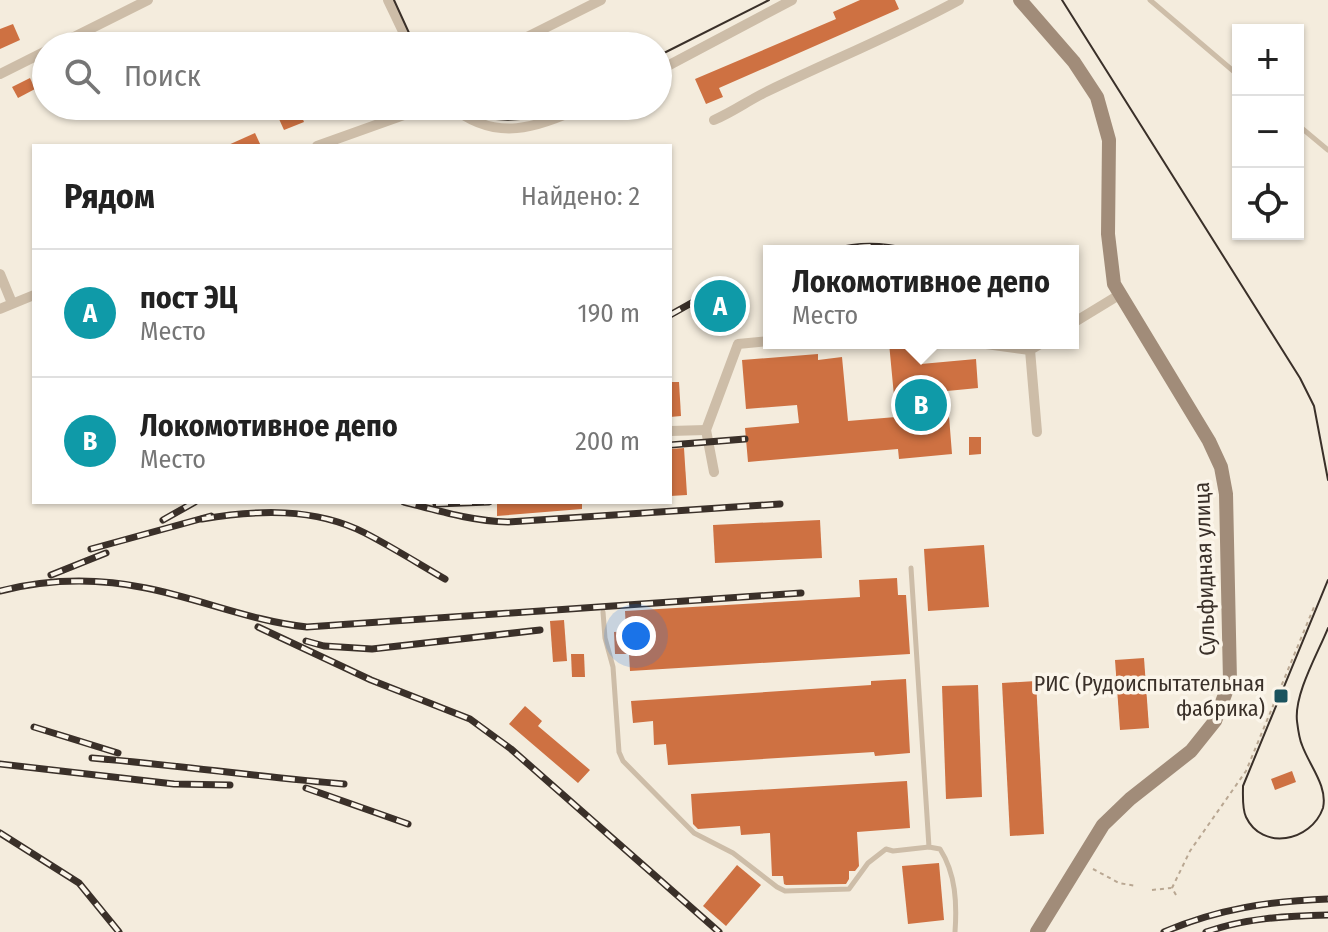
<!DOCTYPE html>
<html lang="ru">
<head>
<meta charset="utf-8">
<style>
  :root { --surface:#fff; --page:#f6f6f6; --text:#222; --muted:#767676; --line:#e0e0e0; --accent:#1b535e }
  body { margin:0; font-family:"Fira Sans Condensed",sans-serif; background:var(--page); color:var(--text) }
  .controls { position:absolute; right:24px; top:24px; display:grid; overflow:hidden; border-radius:0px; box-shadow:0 2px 6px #0004 }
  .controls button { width:72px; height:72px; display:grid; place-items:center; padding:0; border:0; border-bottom:2px solid var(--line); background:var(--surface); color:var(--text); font:40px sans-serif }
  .you { position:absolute; left:636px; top:636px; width:28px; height:28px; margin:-20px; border:6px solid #fff; border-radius:50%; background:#1a73e8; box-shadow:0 0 0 12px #1a73e833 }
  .badge { display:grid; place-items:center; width:52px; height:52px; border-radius:50%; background:var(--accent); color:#fff; font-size:26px; font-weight:700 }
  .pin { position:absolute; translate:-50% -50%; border:4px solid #fff; box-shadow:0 2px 8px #0006 }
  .popup { position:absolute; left:763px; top:245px; width:316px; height:104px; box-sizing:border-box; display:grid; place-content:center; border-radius:0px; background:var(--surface); filter:drop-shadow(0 2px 6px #0005); font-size:26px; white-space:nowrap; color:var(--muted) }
  .popup b { font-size:30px; color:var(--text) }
  .popup::after { content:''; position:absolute; left:50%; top:100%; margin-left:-16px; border:16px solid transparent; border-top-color:var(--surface) }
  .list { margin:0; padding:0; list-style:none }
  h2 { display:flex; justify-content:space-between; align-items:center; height:104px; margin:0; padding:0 32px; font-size:34px }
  h2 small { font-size:26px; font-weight:400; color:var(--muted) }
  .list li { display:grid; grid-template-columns:52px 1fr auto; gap:24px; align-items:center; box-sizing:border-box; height:128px; padding:0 32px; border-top:2px solid var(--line) }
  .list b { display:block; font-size:30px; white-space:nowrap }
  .list p { margin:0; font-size:26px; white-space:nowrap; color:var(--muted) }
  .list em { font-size:26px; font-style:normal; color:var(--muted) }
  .icon { flex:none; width:44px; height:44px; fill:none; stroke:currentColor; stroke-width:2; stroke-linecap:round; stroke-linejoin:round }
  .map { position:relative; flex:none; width:1328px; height:932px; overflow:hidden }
  .search { position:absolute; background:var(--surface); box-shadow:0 2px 6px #0004; left:32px; top:32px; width:640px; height:88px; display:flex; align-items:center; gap:20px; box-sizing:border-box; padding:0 28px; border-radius:44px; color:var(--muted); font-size:30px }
  .panel { position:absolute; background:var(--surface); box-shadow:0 2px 6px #0004; left:32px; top:144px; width:640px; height:360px; border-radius:0px }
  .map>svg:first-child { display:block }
  .building { fill:#ce7142 }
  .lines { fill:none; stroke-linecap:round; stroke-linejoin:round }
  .path { stroke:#b9a792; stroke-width:2; stroke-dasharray:4 4; stroke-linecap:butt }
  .lane { stroke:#cdbda8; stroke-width:5 }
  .street { stroke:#cdbda8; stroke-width:10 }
  .secondary { stroke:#a18c79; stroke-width:14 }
  .tram { stroke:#3a3029; stroke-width:2 }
  .rail-casing { stroke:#3a3029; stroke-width:7 }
  .rail { stroke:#fbf5ea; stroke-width:4; stroke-dasharray:12; stroke-linecap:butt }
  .poi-dot { fill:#1b535e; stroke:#fbf5ea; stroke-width:3 }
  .labels { text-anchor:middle; stroke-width:7; stroke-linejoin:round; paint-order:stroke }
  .street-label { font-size:22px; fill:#3a3029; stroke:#fbf5ea }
  .poi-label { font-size:22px; fill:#3a3029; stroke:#fbf5ea; text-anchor:end }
</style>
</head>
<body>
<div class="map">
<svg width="1328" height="932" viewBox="0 0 1328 932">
  <rect width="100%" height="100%" fill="#f4ecdd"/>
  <g class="building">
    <path d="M 860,0 L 895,0 L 899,9 L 719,88 L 723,97 L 706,104 L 695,79 L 836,19 L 833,12 Z"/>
    <path d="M 13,24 L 20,40 L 0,49 L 0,29 Z"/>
    <path d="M 30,78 L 35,89 L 18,98 L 12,87 Z"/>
    <path d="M 299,110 L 304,122 L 284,130 L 279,119 Z"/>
    <path d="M 255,133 L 261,146 L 226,146 Z"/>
    <path d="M 729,298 L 733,310 L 712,317 L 708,305 Z"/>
    <path d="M 889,343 L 919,343 L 921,364 L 976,359 L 978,388 L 947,391 L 952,454 L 899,459 L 898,449 L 748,462 L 745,428 L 799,423 L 797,405 L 746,409 L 742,360 L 818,354 L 818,360 L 842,357 L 848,421 L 896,417 Z"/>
    <path d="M 670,382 L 679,382 L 681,416 L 670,417 Z"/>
    <path d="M 969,437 L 981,437 L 981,454 L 969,455 Z"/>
    <path d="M 684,448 L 687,495 L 670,496 L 670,449 Z"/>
    <path d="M 497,502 L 582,502 L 582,509 L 497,516 Z"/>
    <path d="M 820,520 L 822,558 L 715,563 L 713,525 Z"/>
    <path d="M 984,545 L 989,607 L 928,611 L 924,549 Z"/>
    <path d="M 897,578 L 898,595 L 906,595 L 910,654 L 630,671 L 629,654 L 615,654 L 614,632 L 626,631 L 625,611 L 860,597 L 859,580 Z"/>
    <path d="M 564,620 L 567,661 L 553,662 L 550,621 Z"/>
    <path d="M 571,654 L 584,654 L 585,677 L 572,677 Z"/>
    <path d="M 1144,658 L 1149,728 L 1120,730 L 1115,660 Z"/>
    <path d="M 906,679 L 910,753 L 875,756 L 874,752 L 668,765 L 666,744 L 654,745 L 653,721 L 633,723 L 631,701 L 871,685 L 871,681 Z"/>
    <path d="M 1036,681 L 1044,834 L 1010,836 L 1002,683 Z"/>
    <path d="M 978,685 L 982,797 L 946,799 L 942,686 Z"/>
    <path d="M 525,706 L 542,721 L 538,726 L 590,770 L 578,783 L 509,724 Z"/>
    <path d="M 1292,771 L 1296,782 L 1275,790 L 1271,779 Z"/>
    <path d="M 907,781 L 910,828 L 857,832 L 859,866 L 855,871 L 849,871 L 849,879 L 846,884 L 786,885 L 784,884 L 783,876 L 772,876 L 770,833 L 741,835 L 740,826 L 698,829 L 693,824 L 691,794 Z"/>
    <path d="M 939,863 L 944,920 L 908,924 L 902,866 Z"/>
    <path d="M 737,865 L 761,885 L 726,926 L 703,906 Z"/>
  </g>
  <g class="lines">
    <g class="path">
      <path d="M 1093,869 L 1119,883 L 1136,886"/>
      <path d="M 1152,890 L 1171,888"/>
      <path d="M 1176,895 L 1172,888 L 1190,851 L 1246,771 L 1314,607"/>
    </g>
    <g class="lane">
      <path d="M 1150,0 L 1238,75"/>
      <path d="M 1298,125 L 1328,150"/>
      <path d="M 911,568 L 929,847 L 940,849 C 956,874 957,904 955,932"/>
      <path d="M 603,612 L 605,638 L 613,667 L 619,752 L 623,761 L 694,833 L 733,853 L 777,887 L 785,891 L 849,889 L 868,863 L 886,849 L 893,851 L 929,847"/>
    </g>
    <g class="street">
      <path d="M 388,0 L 410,46"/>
      <path d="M 56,46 L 148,0"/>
      <path d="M 509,46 L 601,0"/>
      <path d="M 658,71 L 792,0"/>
      <path d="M 0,74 L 46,51"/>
      <path d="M 451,106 C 495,143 538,128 584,106"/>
      <path d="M 714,120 C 733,112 749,100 768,91 C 832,60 897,34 959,0"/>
      <path d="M 317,146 L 429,106"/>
      <path d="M 0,274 L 12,303"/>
      <path d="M 0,309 L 34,295"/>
      <path d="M 1073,323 L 1119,295"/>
      <path d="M 979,343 L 1030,350"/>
      <path d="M 670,431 L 706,430"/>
      <path d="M 1037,432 L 1030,350 L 1042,343"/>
      <path d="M 714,472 L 706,430 L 738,344 L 769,341"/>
    </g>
    <path class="secondary" d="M 1020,0 L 1074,62 L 1097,97 L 1109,140 L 1108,234 L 1114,284 L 1209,441 L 1221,467 L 1226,494 L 1230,681 L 1215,721 L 1191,751 L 1130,799 L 1103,825 L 1037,932"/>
    <g class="tram">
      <path d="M 394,0 L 415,46"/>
      <path d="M 1062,0 L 1300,378 L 1314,406 L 1328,480"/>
      <path d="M 658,56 L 769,0"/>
      <path d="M 460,106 C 493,126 526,123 559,106"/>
      <path d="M 1328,580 L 1243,786 C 1243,795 1242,809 1246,817 C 1262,851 1311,842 1323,808 C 1328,786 1309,765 1302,745 C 1299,738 1298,729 1297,721 C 1294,694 1318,653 1328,628"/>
    </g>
    <g class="rail-casing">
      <g id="rail">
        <path d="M 835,251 C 860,244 883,245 907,251"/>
        <path d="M 670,315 L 695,301"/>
        <path d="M 670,445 L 745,439"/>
        <path d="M 404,502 C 439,511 472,521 508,522 L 780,504"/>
        <path d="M 436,504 L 489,502"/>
        <path d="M 202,519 C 256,510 314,507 365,533 C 392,547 419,564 445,579"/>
        <path d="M 163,520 L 195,502"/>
        <path d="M 91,549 L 211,516"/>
        <path d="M 51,575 L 106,553"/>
        <path d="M 0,591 C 47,579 98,578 146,588 C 201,599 251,621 307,627 L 801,593"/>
        <path d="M 258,627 L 371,680 L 470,719 L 511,749 L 719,932"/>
        <path d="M 306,641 L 324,646 L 372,649 L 540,630"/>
        <path d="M 34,727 L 118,753"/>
        <path d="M 92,758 C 176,765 259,777 344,784"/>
        <path d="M 0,764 L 174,784 L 230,785"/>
        <path d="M 306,788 L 408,824"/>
        <path d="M 0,833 L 79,883 L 119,932"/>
        <path d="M 1164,932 C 1217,909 1270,901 1328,899"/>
        <path d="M 1206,932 C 1246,918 1286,916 1328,915"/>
      </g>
    </g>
    <use href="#rail" class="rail"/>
  </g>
  <rect class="poi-dot" x="1273" y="688" width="16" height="16" rx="4"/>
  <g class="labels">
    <g class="street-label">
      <text transform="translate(1204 569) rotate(-92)" y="8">Сульфидная улица</text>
    </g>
    <g class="poi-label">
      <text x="1265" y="691">РИС (Рудоиспытательная<tspan x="1265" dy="25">фабрика)</tspan></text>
    </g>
  </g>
</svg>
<div class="controls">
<button>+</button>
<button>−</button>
<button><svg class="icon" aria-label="locate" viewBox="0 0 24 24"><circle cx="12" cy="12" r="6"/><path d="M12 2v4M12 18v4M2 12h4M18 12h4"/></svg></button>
</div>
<div class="you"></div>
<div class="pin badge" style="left:720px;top:306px;background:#0f9aa8">A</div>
<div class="pin badge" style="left:921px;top:405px;background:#0f9aa8">B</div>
<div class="popup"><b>Локомотивное депо</b>Место</div>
<div class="search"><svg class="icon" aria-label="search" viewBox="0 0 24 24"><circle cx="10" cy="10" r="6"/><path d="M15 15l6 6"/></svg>Поиск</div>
<section class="panel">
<h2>Рядом<small>Найдено: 2</small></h2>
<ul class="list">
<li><span class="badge" style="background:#0f9aa8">A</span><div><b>пост ЭЦ</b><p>Место</p></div><em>190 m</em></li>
<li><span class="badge" style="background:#0f9aa8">B</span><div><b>Локомотивное депо</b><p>Место</p></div><em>200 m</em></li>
</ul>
</section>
</div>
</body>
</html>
